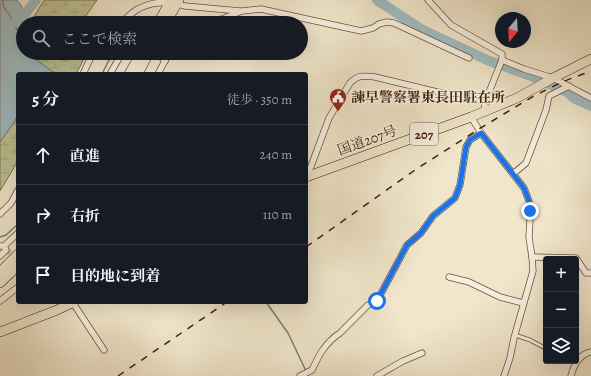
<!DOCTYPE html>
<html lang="ja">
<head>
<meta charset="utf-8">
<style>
  :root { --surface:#171b24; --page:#20242c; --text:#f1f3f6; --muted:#9ea1a6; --line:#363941 }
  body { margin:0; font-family:Alegreya,"Noto Serif JP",serif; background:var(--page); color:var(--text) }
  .controls { position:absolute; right:12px; bottom:12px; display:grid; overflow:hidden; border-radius:4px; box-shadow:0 4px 16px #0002 }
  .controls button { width:36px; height:36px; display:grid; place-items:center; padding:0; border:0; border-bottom:1px solid var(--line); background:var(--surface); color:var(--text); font:20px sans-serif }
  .compass { position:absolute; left:495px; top:12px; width:36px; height:36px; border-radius:50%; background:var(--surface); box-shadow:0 4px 16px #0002; rotate:198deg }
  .stop { position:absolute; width:12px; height:12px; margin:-9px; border:3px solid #1a73e8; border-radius:50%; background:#fff }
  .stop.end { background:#1a73e8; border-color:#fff; box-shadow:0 1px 4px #0008 }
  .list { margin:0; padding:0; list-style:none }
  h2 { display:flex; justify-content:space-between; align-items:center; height:52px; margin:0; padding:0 16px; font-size:17px }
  h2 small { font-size:13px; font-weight:400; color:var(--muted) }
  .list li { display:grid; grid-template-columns:26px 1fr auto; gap:12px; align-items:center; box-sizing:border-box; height:60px; padding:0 16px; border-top:1px solid var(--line) }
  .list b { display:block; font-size:15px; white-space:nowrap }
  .list em { font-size:13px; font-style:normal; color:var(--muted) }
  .icon { flex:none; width:22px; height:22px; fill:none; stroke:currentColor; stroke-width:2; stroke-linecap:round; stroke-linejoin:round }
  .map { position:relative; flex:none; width:591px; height:376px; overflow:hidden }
  .search { position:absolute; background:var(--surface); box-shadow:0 4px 16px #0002; left:16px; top:16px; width:292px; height:44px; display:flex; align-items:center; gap:10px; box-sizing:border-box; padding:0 14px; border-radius:22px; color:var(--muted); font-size:15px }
  .panel { position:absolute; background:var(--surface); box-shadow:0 4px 16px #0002; left:16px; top:72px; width:292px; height:232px; border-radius:4px }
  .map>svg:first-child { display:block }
  .wetland { fill:url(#wetland-marsh); stroke:#7f7152 }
  .water { fill:#a0bcc2; stroke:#7a7d7a }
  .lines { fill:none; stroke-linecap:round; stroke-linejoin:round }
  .shore { stroke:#706e68; stroke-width:1 }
  .stream { stroke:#7a7d7a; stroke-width:1.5 }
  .river { stroke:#a0bcc2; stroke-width:10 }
  .minor-tunnel { stroke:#cdbea5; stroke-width:5.5; stroke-dasharray:5.5 3; stroke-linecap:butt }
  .service-casing { stroke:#6c513e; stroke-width:4.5 }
  .minor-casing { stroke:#6c513e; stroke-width:7 }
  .trunk-casing { stroke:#401f0f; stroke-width:10 }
  .service { stroke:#f5efdd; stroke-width:3 }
  .minor { stroke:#f5efdd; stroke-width:5.5 }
  .trunk { stroke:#f0e6cb; stroke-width:9 }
  .rail { stroke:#401f0f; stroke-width:1.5; stroke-dasharray:7 7; stroke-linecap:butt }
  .route { stroke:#1a73e8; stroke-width:5 }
  .labels { text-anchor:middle; stroke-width:3.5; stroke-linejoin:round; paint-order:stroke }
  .shield { fill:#f5efdd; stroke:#765d4d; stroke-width:1 }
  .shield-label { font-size:13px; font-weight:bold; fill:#401f0f }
  .poi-label { font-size:14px; font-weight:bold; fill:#401f0f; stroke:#f5efdd; text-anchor:start }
  .street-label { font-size:14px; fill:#401f0f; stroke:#f5efdd }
</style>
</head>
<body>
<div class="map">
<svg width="591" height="376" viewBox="0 0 591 376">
  <defs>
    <pattern id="wetland-marsh" width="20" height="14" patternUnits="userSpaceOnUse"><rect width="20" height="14" fill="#bec394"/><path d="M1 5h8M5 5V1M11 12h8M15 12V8" fill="none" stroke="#a4a77e"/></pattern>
  </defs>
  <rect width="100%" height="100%" fill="#f0e6cb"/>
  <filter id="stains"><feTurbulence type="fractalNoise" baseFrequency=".005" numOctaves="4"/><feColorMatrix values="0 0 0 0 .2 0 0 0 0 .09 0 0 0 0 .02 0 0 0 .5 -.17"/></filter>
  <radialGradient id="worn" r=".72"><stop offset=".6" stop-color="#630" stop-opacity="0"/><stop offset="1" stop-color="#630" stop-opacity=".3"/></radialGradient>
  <g class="wetland">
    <path d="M 44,0 L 97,0 L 85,17 L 87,23 L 30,23 Z"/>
    <path d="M 34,53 L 87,53 L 76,74 L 56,74 L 35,59 Z"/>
    <path d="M 18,114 L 18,161 L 0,191 L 0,142 L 14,122 Z"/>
  </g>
  <path class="water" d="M 0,0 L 17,0 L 21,5 L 30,23 L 23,23 L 23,53 L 34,53 L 35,59 L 56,74 L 18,74 L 18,114 L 14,122 L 0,142 Z"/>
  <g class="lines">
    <path class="shore" d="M 3,0 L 3,5 L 5,9 L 9,14 L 17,30 L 23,36"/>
    <g class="stream">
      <path d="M 102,74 L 108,62 L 114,53"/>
      <path d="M 0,237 L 6,235 L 18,224"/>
      <path d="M 266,302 L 288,333 L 306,371"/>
    </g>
    <g class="river">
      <path d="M 377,0 L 421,29 L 487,60 L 531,76 L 567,92 L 575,99 L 591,106"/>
      <path d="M 16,22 L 25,14 L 36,0"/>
    </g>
    <path class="minor-tunnel" d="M 6,250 L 18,258"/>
    <g class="service-casing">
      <g id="service">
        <path d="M 515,335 L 530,340 L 543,347 L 546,345"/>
        <path d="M 576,353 L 581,358"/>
      </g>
    </g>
    <g class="minor-casing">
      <g id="minor">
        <path d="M 428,0 L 451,25 L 502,54 L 502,60 L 485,102 L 484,112"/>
        <path d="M 121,23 C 127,18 132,12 138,9 C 153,1 170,1 185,6 L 240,11"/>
        <path d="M 206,23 L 222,19 L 242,11 L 261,9 L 361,31 L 373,28 L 379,24 L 387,22 L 394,23 L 469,58"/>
        <path d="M 159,55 L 165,61"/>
        <path d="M 502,60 L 524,69 L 553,78 L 591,98"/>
        <path d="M 83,74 L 93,53"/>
        <path d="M 110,74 L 122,53"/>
        <path d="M 158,74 L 169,53"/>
        <path d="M 471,117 L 481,133 L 524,188 L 529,201 L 530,220 L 529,237 L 532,257 L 533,271 L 514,338 L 510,358 L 504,376"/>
        <path d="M 513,174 L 526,163 L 546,110 L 549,96 L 569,86"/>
        <path d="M 306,176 L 310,169 L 329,118 L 350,83 C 359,74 363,76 375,77 L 462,98 L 474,99 L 485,102"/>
        <path d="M 0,214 L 11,203 L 18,190"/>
        <path d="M 0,246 L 4,246 L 18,233"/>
        <path d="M 0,256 L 6,250 L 4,246"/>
        <path d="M 532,257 L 576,258 L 586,273 L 591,273"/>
        <path d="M 449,277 L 469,282 L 500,297 L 523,303"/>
        <path d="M 0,301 L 18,287"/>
        <path d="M 73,303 L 104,350"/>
        <path d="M 300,376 L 312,370 C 319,355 325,343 340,333 L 368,305 L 377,301 L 407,245 L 421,233 L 433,216 L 455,198 L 460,185 L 466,147 L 470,140 L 481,133"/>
        <path d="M 377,376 L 403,361 L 422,353"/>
        <path d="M 571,376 C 574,365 579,354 591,352"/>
      </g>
    </g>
    <g class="trunk-casing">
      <g id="trunk">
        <path d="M 158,23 L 171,0"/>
        <path d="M 166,23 L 179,0"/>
        <path d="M 129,74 L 141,53"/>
        <path d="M 138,74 L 149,53"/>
        <path d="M 306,177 L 471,117 L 517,98 L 551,79 L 591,59"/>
        <path d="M 0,272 L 18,254"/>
        <path d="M 0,283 L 18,266"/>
        <path d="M 0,332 L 57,310 L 74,302"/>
      </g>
    </g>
    <use href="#service" class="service"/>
    <use href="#minor" class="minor"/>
    <use href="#trunk" class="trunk"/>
    <g class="rail">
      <path d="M 306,247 L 415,170 L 479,129 L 532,97 L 562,82 L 591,71"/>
      <path d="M 118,376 L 227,302"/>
    </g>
  </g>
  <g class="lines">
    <path class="route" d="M 377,301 L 407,245 L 421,233 L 433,216 L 455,198 L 460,185 L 466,147 L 470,140 L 481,133 L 524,188 L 529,201 L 530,211"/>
  </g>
  <defs>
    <g id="civic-pin" transform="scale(0.9)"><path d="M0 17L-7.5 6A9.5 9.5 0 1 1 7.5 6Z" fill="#8f2418" stroke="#f5efdd"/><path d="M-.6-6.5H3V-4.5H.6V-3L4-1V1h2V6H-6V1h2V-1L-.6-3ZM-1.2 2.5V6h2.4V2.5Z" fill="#fff"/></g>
  </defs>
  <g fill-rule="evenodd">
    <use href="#civic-pin" x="338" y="97"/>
  </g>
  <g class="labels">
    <rect class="shield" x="410" y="123" width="28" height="22" rx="3"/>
    <g class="shield-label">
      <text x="424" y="139">207</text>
    </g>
    <g class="poi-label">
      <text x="351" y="102">諫早警察署東長田駐在所</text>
    </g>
    <g class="street-label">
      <text transform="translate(367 140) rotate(-20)" y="5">国道207号</text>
    </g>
  </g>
  <rect width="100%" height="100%" filter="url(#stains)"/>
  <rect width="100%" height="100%" fill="url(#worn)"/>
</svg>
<div class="controls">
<button>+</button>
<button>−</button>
<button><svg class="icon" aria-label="layers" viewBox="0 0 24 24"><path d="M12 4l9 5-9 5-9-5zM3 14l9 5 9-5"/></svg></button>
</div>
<svg class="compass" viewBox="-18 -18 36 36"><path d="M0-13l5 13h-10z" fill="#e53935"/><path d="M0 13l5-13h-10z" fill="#9ea1a6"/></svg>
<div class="stop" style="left:377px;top:301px"></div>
<div class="stop end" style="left:530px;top:211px"></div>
<div class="search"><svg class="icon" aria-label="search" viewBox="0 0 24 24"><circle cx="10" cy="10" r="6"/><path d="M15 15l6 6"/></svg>ここで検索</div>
<section class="panel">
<h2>5 分<small>徒歩 · 350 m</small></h2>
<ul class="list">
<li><svg class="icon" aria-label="ahead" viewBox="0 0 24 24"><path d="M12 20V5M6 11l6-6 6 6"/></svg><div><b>直進</b></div><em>240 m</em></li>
<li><svg class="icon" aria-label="right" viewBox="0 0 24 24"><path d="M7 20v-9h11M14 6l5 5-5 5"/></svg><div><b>右折</b></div><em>110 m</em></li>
<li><svg class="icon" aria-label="arrive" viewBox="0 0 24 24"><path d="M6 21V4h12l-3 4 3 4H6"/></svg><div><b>目的地に到着</b></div></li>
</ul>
</section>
</div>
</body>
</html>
